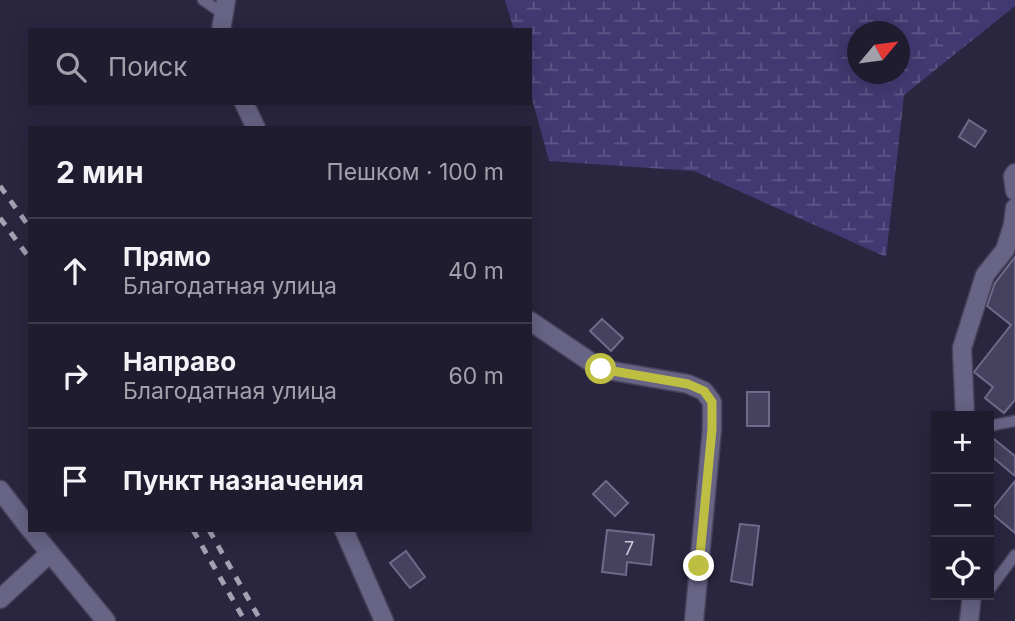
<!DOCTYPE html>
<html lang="ru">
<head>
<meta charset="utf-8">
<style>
  :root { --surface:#201c30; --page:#2d293c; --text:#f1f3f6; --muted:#a2a1ab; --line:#3d3a4c }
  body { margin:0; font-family:Inter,sans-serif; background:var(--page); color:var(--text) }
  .controls { position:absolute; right:21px; bottom:21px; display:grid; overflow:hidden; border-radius:0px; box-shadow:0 4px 18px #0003 }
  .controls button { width:63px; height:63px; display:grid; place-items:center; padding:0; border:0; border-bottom:2px solid var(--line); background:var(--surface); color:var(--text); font:35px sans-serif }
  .compass { position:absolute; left:847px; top:21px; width:63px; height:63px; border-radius:50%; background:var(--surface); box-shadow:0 4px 18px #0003; rotate:61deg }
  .stop { position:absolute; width:21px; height:21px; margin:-16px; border:5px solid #bebf42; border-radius:50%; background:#fff }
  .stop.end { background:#bebf42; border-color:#fff; box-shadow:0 2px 7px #0008 }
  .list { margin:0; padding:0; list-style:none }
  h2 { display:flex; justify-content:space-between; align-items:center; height:91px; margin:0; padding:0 28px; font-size:30px }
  h2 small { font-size:23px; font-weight:400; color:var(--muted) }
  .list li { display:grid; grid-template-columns:46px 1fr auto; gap:21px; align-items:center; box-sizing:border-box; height:105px; padding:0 28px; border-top:2px solid var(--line) }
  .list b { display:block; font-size:26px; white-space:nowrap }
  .list p { margin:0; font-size:23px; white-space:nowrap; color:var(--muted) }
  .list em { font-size:23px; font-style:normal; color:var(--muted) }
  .icon { flex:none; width:38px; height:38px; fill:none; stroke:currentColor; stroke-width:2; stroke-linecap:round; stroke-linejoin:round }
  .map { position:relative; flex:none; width:1015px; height:621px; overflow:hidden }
  .search { position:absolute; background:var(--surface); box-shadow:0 4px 18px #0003; left:28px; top:28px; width:504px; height:77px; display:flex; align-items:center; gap:18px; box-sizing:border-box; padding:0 24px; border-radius:0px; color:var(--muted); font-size:26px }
  .panel { position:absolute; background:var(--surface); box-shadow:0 4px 18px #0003; left:28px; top:126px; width:504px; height:406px; border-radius:0px }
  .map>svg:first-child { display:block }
  .wetland { fill:url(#wetland-marsh); fill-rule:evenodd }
  .building { fill:#45415e; stroke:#6e6b8a; stroke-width:2 }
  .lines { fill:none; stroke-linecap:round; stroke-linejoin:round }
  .service-casing { stroke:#46435a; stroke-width:13 }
  .minor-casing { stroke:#46435a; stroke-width:21 }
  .service { stroke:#686486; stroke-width:10 }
  .minor { stroke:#686486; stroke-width:18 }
  .rail { stroke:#a4a1b2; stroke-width:5; stroke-dasharray:9 9; stroke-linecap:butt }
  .route { stroke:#bebf42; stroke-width:9 }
  .labels { text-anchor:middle; stroke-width:6; stroke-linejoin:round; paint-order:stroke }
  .number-label { font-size:18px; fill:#c8c6d5 }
</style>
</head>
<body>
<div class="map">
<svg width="1015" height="621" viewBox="0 0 1015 621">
  <defs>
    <pattern id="wetland-marsh" width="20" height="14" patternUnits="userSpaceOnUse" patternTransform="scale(1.75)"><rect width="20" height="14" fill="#433972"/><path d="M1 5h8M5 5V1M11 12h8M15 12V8" fill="none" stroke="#5f5687"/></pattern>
  </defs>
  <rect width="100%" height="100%" fill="#2a2640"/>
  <path class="wetland" d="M 505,0 L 1015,0 L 1015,6 L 904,95 L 886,257 L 694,171 L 549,161 L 530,91 L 530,30 L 514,30 ZM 858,32 L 900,32 L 900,74 L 858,74 Z"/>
  <g class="building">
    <path d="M 969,120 L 986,131 L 975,147 L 959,137 Z"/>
    <path d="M 1015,257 L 1015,400 L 1004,413 L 985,398 L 993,387 L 974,372 L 1011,325 L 987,306 L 995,283 Z"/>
    <path d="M 602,319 L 623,338 L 611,351 L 590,331 Z"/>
    <rect x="747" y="392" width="22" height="34"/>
    <path d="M 989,435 L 1015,456 L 1015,476 L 989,454 Z"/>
    <path d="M 606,481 L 628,503 L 615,516 L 593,494 Z"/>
    <path d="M 1015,481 L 1015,533 L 990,512 Z"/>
    <path d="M 740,524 L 759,526 L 752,585 L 731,581 Z"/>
    <path d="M 607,530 L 654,535 L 651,565 L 627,562 L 626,575 L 602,572 Z"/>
    <path d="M 406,551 L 425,577 L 410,588 L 390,563 Z"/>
  </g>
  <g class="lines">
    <g class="service-casing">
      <g id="service">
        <path d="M 203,0 L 222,13"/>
        <path d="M 989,426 L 1015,421"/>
        <path d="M 989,590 L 1015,555"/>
      </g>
    </g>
    <g class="minor-casing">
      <g id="minor">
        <path d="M 221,30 L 226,0"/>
        <path d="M 244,103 L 256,128"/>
        <path d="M 1015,173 L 1013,176 L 1015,191"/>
        <path d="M 530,321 L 601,369 L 688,384 L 704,391 L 712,402 L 712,429 L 694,621"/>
        <path d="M 965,416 L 962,348 L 985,275 L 1005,250 L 1013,225 L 1015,208"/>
        <path d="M 0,490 L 30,529"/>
        <path d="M 31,530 L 106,621"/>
        <path d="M 344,530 L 384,621"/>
        <path d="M 0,599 L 49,554"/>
        <path d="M 969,621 L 972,595"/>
      </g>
    </g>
    <use href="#service" class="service"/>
    <use href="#minor" class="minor"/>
    <g class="rail">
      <path d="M 0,186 L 30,228"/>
      <path d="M 0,218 L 30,259"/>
      <path d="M 193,530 L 245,621"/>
      <path d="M 209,530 L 261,621"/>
    </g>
  </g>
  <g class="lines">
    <path class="route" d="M 601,369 L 688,384 L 704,391 L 712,402 L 712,429 L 699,566"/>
  </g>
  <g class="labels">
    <g class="number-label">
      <text x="629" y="555">7</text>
    </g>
  </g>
</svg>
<div class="controls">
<button>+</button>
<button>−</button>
<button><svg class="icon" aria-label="locate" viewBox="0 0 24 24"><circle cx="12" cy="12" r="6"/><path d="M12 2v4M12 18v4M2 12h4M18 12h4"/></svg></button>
</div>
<svg class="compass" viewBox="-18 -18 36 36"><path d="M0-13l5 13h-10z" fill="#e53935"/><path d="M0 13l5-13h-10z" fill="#a2a1ab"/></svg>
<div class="stop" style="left:601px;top:369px"></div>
<div class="stop end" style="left:699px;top:566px"></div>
<div class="search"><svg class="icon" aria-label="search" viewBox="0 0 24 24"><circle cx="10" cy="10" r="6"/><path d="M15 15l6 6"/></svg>Поиск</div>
<section class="panel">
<h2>2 мин<small>Пешком · 100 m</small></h2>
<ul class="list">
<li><svg class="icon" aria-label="ahead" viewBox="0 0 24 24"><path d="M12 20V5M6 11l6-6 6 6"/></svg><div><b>Прямо</b><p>Благодатная улица</p></div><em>40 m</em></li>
<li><svg class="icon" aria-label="right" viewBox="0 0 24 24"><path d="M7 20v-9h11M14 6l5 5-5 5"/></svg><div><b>Направо</b><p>Благодатная улица</p></div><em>60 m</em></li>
<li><svg class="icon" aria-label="arrive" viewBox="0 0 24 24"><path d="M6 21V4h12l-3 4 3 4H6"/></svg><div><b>Пункт назначения</b></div></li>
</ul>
</section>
</div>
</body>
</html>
